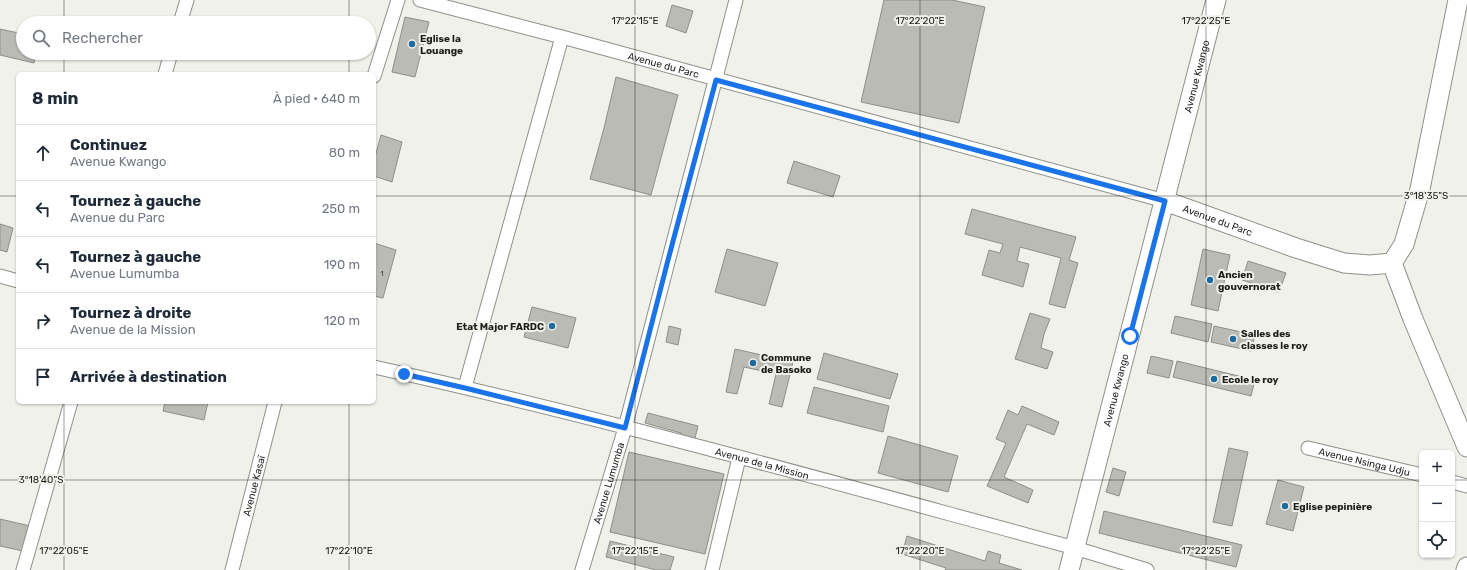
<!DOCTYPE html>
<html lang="fr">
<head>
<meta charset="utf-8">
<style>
  :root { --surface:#fff; --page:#f2f2f3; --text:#1f2937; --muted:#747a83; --line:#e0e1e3 }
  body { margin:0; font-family:Rubik,sans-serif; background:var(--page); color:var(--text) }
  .controls { position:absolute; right:12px; bottom:12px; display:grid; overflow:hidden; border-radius:6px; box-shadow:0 1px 3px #0004 }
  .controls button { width:36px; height:36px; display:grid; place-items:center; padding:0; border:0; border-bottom:1px solid var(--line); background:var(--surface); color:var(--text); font:20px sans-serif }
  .stop { position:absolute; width:12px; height:12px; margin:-9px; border:3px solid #1a73e8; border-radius:50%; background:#fff }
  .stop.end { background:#1a73e8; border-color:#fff; box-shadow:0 1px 4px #0008 }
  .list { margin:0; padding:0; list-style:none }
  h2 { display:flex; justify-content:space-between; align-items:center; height:52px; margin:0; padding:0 16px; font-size:17px }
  h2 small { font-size:13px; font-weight:400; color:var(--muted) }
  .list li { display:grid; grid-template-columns:26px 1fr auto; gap:12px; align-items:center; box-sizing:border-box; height:56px; padding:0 16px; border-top:1px solid var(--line) }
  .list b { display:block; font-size:15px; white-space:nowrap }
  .list p { margin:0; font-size:13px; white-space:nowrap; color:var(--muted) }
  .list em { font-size:13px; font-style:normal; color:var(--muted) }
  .icon { flex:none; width:22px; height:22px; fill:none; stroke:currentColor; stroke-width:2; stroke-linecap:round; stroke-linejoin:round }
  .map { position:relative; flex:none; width:1467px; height:570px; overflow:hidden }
  .search { position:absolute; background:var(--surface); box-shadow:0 1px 3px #0004; left:16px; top:16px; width:360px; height:44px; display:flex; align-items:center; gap:10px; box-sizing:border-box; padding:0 14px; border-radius:22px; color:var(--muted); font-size:15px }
  .panel { position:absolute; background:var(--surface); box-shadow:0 1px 3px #0004; left:16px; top:72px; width:360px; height:332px; border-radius:6px }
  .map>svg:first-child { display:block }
  .building { fill:#babbb5; stroke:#8f8f89 }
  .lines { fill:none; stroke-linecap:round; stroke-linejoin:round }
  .street-casing { stroke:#90908a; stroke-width:15 }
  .secondary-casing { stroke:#90908a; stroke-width:21 }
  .street { stroke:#fff; stroke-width:13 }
  .secondary { stroke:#fff; stroke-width:19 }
  .route { stroke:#1a73e8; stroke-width:5 }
  .ticks { fill:none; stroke:#1d1d1b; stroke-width:1; stroke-opacity:0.45 }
  .poi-dot { fill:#206b9e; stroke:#f1f1eb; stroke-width:1.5 }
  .labels { text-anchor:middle; stroke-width:4; stroke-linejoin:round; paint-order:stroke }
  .number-label { font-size:8px; fill:#444442 }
  .poi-label { font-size:10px; font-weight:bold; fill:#1d1d1b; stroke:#f1f1eb; text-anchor:start }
  .street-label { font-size:10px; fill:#1d1d1b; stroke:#f1f1eb }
  .ticks-label { font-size:10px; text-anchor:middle; fill:#1d1d1b; stroke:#f1f1eb; stroke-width:4; stroke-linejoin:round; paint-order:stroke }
</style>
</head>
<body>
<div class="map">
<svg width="1467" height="570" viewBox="0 0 1467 570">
  <rect width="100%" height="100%" fill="#f1f1eb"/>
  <g class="building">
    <path d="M 884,0 L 952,0 L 985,7 L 959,123 L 861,102 Z"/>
    <path d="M 672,5 L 693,11 L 686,33 L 666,26 Z"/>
    <path d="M 405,17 L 429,22 L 415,77 L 392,72 Z"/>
    <path d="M 0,29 L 23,34 L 23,53 L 36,53 L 34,63 L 0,55 Z"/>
    <path d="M 616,77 L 678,95 L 651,195 L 590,179 L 604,128 Z"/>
    <path d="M 381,135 L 402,142 L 392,182 L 374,176 L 374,161 Z"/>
    <path d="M 794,161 L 840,176 L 833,197 L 787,183 Z"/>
    <path d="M 972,209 L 1076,237 L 1069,260 L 1078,263 L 1065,308 L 1049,304 L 1061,258 L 1020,247 L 1017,261 L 1029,264 L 1023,287 L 982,275 L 989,250 L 1000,253 L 1003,244 L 965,234 Z"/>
    <path d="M 0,224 L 13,228 L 7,252 L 0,250 Z"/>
    <path d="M 374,243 L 396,250 L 383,298 L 374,296 Z"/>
    <path d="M 727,249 L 778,263 L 765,306 L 715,292 Z"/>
    <path d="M 1203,249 L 1230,255 L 1218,311 L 1191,305 Z"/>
    <path d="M 1248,261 L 1286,273 L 1279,292 L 1242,280 Z"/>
    <path d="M 532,307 L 576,318 L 568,348 L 524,337 Z"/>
    <path d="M 1030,313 L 1050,319 L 1044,334 L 1041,348 L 1053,352 L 1047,369 L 1015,359 Z"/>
    <path d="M 1175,316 L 1212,324 L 1208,342 L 1171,333 Z"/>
    <path d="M 669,326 L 681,329 L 678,345 L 666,342 Z"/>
    <path d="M 1214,326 L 1255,335 L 1251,351 L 1211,342 Z"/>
    <path d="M 735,349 L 793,362 L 782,407 L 769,404 L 776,374 L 744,367 L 737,394 L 726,392 Z"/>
    <path d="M 824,353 L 898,374 L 890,399 L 817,379 Z"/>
    <path d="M 1151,356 L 1173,361 L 1169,378 L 1147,373 Z"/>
    <path d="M 1177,361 L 1255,380 L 1251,396 L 1173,377 Z"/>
    <path d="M 814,387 L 889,406 L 883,432 L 807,413 Z"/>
    <path d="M 165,402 L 208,402 L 204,420 L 163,411 Z"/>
    <path d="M 1022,406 L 1059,422 L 1054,435 L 1027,424 L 1004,477 L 1033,490 L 1028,503 L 987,486 L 1006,443 L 996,439 L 1008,410 L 1018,415 Z"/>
    <path d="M 648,413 L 698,426 L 694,442 L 680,438 L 681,433 L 645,423 Z"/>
    <path d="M 888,436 L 958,456 L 948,492 L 878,473 Z"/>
    <path d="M 1229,448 L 1248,452 L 1232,526 L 1213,522 Z"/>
    <path d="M 629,452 L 724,474 L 705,554 L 610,532 Z"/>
    <path d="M 1113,468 L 1126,472 L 1119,496 L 1106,492 Z"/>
    <path d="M 1278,480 L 1304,487 L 1293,531 L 1266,524 Z"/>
    <path d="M 1104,511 L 1242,545 L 1236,567 L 1099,533 Z"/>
    <path d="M 0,519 L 30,526 L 23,551 L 0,546 Z"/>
    <path d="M 907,536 L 985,561 L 988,551 L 1001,555 L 999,563 L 1022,570 L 945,570 L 946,568 L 902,554 Z"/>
    <path d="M 610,541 L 674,557 L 670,570 L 656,570 L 606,557 Z"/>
  </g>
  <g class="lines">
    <g class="street-casing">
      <g id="street">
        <path id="s1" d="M 420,0 L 562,37 L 1165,201"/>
        <path d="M 180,23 L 187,0"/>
        <path d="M 165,74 L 171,53"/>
        <path d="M 374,76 L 398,0"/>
        <path d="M 0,276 L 18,281"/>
        <path id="s2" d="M 374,367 C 610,419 842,485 1075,548 L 1147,570"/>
        <path d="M 465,387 L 562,37"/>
        <path id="s3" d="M 1308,448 L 1422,475"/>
        <path d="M 1452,482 L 1467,486"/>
        <path d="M 23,570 L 71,402"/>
        <path id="s4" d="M 232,570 L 275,402"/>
        <path id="s5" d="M 582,570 L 625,428 L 736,0"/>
        <path d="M 712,570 L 739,458"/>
      </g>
    </g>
    <g class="secondary-casing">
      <g id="secondary">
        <path id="s6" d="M 1165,201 L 1296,248 L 1344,263 L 1370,265 L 1392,263 L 1404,244 L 1420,189 L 1458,0"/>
        <path d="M 1392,263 L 1413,319 L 1467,447"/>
        <path id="s7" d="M 1069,570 L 1216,0"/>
        <path d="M 1466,570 L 1467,567"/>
      </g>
    </g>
    <use href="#street" class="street"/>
    <use href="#secondary" class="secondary"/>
  </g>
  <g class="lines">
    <path class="route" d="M 404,374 L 465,388 L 625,428 L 668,260 L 716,80 L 1165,201 L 1130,336"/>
  </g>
  <path class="ticks" d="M 64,0 L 64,23M 349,0 L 349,23M 635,0 L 635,570M 920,0 L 920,570M 1206,0 L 1206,570M 64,53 L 64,74M 349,53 L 349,74M 0,196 L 18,196M 374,196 L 1467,196M 64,402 L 64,570M 349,402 L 349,570M 0,480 L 1422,480M 1452,480 L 1467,480"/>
  <g class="poi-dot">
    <circle cx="412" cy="44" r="4"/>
    <circle cx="1210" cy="280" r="4"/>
    <circle cx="552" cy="326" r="4"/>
    <circle cx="1233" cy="339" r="4"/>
    <circle cx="753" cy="363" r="4"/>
    <circle cx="1214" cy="379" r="4"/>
    <circle cx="1285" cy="506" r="4"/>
  </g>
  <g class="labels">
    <g class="number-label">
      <text x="382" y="276">1</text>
    </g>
    <g class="poi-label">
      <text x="420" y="42">Eglise la<tspan x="420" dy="12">Louange</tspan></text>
      <text x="1218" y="278">Ancien<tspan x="1218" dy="12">gouvernorat</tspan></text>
      <text x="544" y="330" text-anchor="end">Etat Major FARDC</text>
      <text x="1241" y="337">Salles des<tspan x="1241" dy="12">classes le roy</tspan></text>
      <text x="761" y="361">Commune<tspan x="761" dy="12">de Basoko</tspan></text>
      <text x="1222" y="383">Ecole le roy</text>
      <text x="1293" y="510">Eglise pepinière</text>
    </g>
    <g class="street-label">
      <text dy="4" stroke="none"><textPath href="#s1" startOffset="252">Avenue du Parc</textPath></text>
      <text dy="4" stroke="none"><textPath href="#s7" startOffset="510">Avenue Kwango</textPath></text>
      <text dy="4" stroke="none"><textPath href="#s6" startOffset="56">Avenue du Parc</textPath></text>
      <text dy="4" stroke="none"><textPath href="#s7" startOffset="186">Avenue Kwango</textPath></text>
      <text dy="4" stroke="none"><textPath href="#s3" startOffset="58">Avenue Nsinga Udju</textPath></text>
      <text dy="4" stroke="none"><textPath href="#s2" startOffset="400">Avenue de la Mission</textPath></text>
      <text dy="4" stroke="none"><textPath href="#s5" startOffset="91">Avenue Lumumba</textPath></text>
      <text dy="4" stroke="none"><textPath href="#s4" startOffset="87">Avenue Kasaï</textPath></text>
    </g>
  </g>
  <g class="ticks-label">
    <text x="635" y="24">17°22'15"E</text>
    <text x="920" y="24">17°22'20"E</text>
    <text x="1206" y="24">17°22'25"E</text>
    <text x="1426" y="199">3°18'35"S</text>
    <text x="41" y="483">3°18'40"S</text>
    <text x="64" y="554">17°22'05"E</text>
    <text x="349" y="554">17°22'10"E</text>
    <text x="635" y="554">17°22'15"E</text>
    <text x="920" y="554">17°22'20"E</text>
    <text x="1206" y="554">17°22'25"E</text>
  </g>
</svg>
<div class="controls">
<button>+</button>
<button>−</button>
<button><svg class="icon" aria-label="locate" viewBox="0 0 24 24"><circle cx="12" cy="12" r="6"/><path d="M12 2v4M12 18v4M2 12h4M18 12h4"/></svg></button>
</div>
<div class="stop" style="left:1130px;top:336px"></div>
<div class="stop end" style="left:404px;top:374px"></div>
<div class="search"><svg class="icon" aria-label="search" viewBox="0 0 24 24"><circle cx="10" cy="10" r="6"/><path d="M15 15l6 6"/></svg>Rechercher</div>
<section class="panel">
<h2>8 min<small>À pied · 640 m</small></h2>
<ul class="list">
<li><svg class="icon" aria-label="ahead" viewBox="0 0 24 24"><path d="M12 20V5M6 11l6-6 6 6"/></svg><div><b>Continuez</b><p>Avenue Kwango</p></div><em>80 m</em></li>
<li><svg class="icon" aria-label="left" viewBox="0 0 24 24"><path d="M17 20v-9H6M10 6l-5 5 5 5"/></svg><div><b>Tournez à gauche</b><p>Avenue du Parc</p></div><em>250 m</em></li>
<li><svg class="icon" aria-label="left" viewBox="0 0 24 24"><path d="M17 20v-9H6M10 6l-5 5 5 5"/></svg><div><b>Tournez à gauche</b><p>Avenue Lumumba</p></div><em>190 m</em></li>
<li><svg class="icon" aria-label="right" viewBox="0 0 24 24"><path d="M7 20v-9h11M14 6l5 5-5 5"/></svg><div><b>Tournez à droite</b><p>Avenue de la Mission</p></div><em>120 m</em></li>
<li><svg class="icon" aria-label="arrive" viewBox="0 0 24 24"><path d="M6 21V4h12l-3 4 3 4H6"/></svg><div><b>Arrivée à destination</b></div></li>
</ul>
</section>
</div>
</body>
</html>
